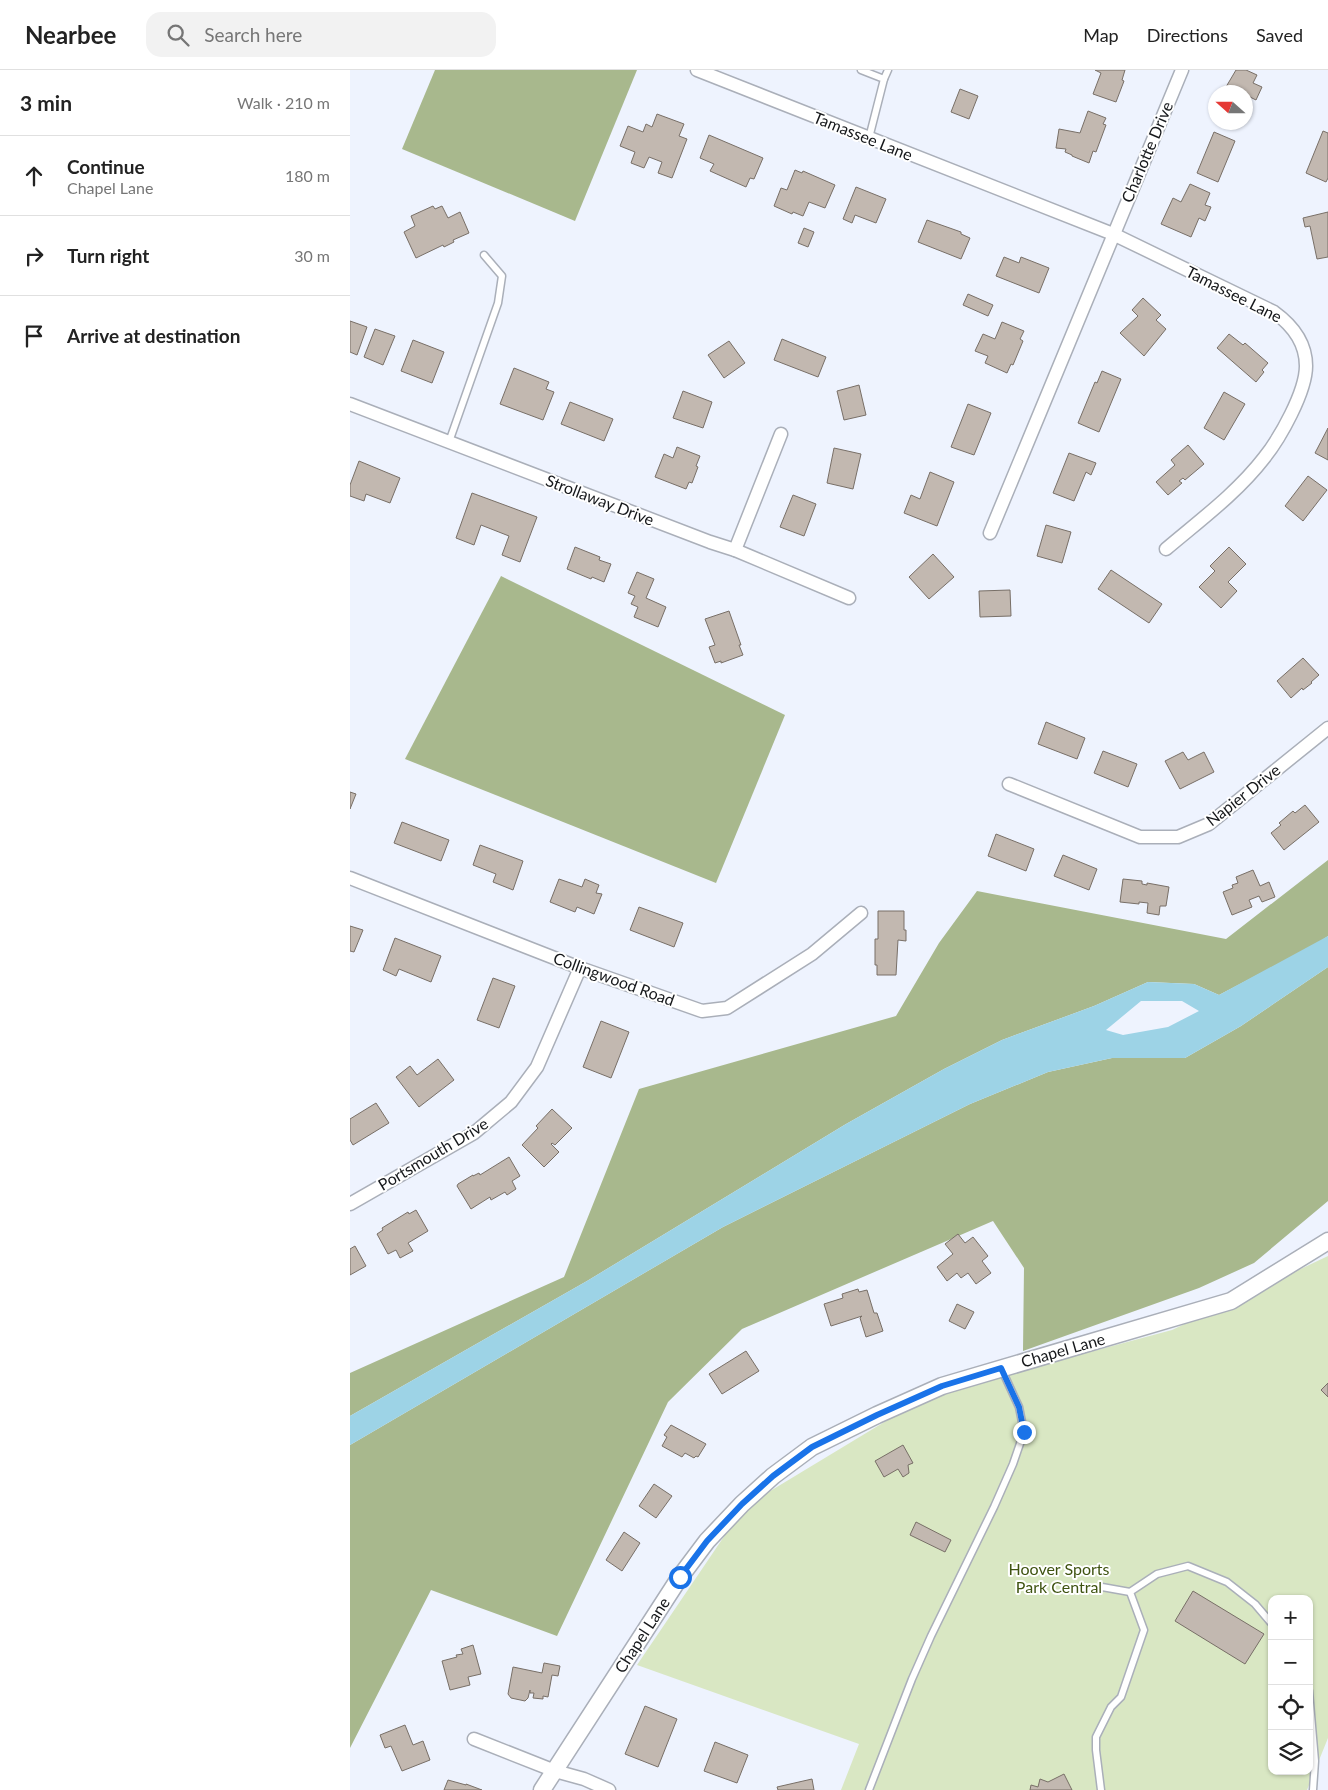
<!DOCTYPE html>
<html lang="en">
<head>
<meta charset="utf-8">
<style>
  :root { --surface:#fff; --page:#f2f2f2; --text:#222; --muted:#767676; --line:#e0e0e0 }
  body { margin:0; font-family:Lato,sans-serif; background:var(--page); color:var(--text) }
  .controls { position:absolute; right:15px; bottom:15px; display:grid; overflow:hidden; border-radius:10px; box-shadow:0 1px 4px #0004 }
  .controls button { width:45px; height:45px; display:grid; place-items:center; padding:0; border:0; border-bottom:1px solid var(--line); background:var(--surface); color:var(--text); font:25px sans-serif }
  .compass { position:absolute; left:858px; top:15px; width:45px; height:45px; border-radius:50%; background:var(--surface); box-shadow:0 1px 4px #0004; rotate:291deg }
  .stop { position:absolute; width:15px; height:15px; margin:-11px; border:4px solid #1a73e8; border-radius:50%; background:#fff }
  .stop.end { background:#1a73e8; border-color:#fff; box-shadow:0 1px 5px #0008 }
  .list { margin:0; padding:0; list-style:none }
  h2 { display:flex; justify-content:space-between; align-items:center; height:65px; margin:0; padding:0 20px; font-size:21px }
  h2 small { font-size:16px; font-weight:400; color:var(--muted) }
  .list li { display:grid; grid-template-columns:32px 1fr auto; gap:15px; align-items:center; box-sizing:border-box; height:80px; padding:0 20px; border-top:1px solid var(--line) }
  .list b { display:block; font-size:19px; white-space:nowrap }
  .list p { margin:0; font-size:16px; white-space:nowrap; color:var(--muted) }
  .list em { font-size:16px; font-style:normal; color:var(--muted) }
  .icon { flex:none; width:28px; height:28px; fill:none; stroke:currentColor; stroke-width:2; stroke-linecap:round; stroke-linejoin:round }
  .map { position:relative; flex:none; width:978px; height:1720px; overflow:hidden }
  header { display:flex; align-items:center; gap:30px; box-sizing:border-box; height:70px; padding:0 25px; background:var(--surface); border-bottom:1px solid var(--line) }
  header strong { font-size:24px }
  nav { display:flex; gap:28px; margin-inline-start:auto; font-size:18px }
  .search { width:350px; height:45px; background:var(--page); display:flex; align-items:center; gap:12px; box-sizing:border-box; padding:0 18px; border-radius:15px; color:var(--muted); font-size:19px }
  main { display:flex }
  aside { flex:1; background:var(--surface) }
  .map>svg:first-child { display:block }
  .green { fill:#d9e7c3; fill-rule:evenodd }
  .forest { fill:#a8b88d }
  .water { fill:#9dd3e6; fill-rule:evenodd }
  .building { fill:#c2b8b0; stroke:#786f67 }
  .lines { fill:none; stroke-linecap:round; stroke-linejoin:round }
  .service-casing { stroke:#aaafb9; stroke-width:9 }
  .minor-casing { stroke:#aaafb9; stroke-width:15 }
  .tertiary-casing { stroke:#aaafb9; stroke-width:19 }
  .service { stroke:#fff; stroke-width:6 }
  .minor { stroke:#fff; stroke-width:12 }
  .tertiary { stroke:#fff; stroke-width:16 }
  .route { stroke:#1a73e8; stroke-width:6 }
  .labels { text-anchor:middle; stroke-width:4; stroke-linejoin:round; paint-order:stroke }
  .street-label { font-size:16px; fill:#15171a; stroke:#fff }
  .park-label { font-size:16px; fill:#3f5311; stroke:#fff }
</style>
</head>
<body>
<header>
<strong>Nearbee</strong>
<div class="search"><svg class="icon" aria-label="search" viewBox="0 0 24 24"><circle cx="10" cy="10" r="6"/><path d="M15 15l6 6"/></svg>Search here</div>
<nav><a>Map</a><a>Directions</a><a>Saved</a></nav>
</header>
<main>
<aside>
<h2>3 min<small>Walk · 210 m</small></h2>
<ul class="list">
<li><svg class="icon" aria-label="ahead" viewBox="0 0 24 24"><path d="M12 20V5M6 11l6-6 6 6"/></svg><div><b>Continue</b><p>Chapel Lane</p></div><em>180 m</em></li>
<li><svg class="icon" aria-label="right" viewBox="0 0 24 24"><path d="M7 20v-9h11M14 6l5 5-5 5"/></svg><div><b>Turn right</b></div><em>30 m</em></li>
<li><svg class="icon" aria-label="arrive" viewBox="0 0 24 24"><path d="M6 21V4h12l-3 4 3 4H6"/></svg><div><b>Arrive at destination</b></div></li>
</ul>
</aside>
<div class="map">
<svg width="978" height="1720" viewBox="0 0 978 1720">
  <rect width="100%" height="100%" fill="#eef3fe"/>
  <path class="green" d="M 978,1186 L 978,1668 L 957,1720 L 491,1720 L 509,1674 L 287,1595 L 394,1437 L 579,1325 L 822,1260 ZM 922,1529 L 959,1529 L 959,1701 L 922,1701 Z"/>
  <g class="forest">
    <path d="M 85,0 L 287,0 L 225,151 L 52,79 Z"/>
    <path d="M 151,506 L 435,645 L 366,813 L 55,689 Z"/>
    <path d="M 978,790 L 978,866 L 968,873 L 869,925 L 844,914 L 798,912 L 744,936 L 652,970 L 594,999 L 496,1054 L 237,1211 L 0,1346 L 0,1303 L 214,1207 L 289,1019 L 546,946 L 589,873 L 627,821 L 876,869 Z"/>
    <path d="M 978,897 L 978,1131 L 904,1193 L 849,1218 L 673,1281 L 674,1198 L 643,1151 L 392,1259 L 318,1332 L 207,1566 L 81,1520 L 0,1678 L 0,1375 L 373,1157 L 620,1034 L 698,1002 L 762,988 L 835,988 L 891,956 Z"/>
  </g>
  <path class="water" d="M 978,866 L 978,897 L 891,956 L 835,988 L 762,988 L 698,1002 L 620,1034 L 373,1157 L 0,1375 L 0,1346 L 237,1211 L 496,1054 L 594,999 L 652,970 L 744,936 L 798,912 L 844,914 L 869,925 ZM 791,931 L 832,931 L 849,941 L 818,957 L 773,965 L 756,960 Z"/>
  <g class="building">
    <path d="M 745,0 L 775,0 L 772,10 L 774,11 L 766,32 L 743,24 L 751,3 Z"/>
    <path d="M 886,0 L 896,0 L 907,5 L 903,13 L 912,17 L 906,30 L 898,26 L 896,32 L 896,22 L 873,22 Z"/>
    <path d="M 610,19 L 628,26 L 619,49 L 601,42 Z"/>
    <path d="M 738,41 L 756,48 L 753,54 L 756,55 L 746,82 L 743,81 L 739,93 L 722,86 L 722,85 L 715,82 L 716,79 L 706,78 L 709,59 L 730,63 Z"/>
    <path d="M 307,44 L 334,54 L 329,66 L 337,69 L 322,108 L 308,103 L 312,92 L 299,87 L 294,98 L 281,93 L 285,82 L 270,76 L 278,56 L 293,62 L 296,54 L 302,57 Z"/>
    <path d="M 973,61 L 978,63 L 978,108 L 976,112 L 956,103 Z"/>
    <path d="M 864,62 L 885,71 L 868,112 L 847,103 Z"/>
    <path d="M 359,65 L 413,88 L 404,109 L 400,108 L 396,117 L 360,101 L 364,94 L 350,88 Z"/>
    <path d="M 445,100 L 452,103 L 453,101 L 485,115 L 475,138 L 459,132 L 453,146 L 443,142 L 442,144 L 424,136 L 431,118 L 437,120 Z"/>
    <path d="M 840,114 L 860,123 L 855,135 L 861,137 L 855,151 L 849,148 L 841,167 L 811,154 L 823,128 L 831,132 Z"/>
    <path d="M 506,117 L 536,129 L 526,153 L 505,145 L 502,153 L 493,149 Z"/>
    <path d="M 83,136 L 85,139 L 92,136 L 98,148 L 110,142 L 119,163 L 103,170 L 104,172 L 94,177 L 93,175 L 66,188 L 54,162 L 65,156 L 61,146 Z"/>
    <path d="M 978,142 L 978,187 L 967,189 L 960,156 L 955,157 L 953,148 Z"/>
    <path d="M 577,150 L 611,162 L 611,164 L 620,168 L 611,189 L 568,172 Z"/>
    <path d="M 454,158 L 464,162 L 458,177 L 448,173 Z"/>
    <path d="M 654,187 L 669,193 L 671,187 L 699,198 L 689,223 L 646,206 Z"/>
    <path d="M 618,224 L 643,235 L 638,246 L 613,235 Z"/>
    <path d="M 793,228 L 811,245 L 806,250 L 816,259 L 794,286 L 770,263 L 788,246 L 782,240 Z"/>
    <path d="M 0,251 L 17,257 L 7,285 L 0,282 Z"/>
    <path d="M 652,252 L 674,261 L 670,269 L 673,271 L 663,295 L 661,294 L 657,303 L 635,293 L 638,286 L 625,281 L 633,264 L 645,269 Z"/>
    <path d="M 25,259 L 45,266 L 33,295 L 14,287 Z"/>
    <path d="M 879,264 L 893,275 L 895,273 L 918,293 L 912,300 L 914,302 L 906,312 L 867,278 Z"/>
    <path d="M 432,269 L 476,287 L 468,307 L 424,290 Z"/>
    <path d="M 63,270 L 94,282 L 82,313 L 51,301 Z"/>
    <path d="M 379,271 L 395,293 L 374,308 L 358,285 Z"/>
    <path d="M 164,298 L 199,312 L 196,319 L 204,322 L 193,350 L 150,334 Z"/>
    <path d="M 752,301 L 771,309 L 749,362 L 728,353 L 745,312 L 747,313 Z"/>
    <path d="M 509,315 L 516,345 L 494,350 L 487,321 Z"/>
    <path d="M 333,321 L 362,332 L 353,358 L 323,348 Z"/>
    <path d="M 874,322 L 895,334 L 874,370 L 854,358 Z"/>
    <path d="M 220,332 L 263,349 L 254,371 L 211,354 Z"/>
    <path d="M 618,334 L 641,343 L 624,385 L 601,377 Z"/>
    <path d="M 978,358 L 978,390 L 965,383 Z"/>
    <path d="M 838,375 L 854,394 L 835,410 L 833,408 L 829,411 L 832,413 L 818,425 L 806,412 L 825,395 L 821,390 Z"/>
    <path d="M 327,377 L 350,386 L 346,396 L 348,397 L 342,413 L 339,412 L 336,419 L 305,407 L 314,384 L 323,388 Z"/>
    <path d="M 484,378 L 511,384 L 503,419 L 477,413 Z"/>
    <path d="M 719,383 L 746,393 L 741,405 L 736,402 L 724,431 L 703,423 Z"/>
    <path d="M 9,391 L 50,408 L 40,433 L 16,424 L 14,431 L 0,426 L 0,415 Z"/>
    <path d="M 580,402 L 604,412 L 587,456 L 554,443 L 561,425 L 570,429 Z"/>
    <path d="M 958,406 L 977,420 L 953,451 L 935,436 Z"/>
    <path d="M 122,423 L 187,447 L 170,492 L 152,485 L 159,466 L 131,455 L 124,475 L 106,468 Z"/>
    <path d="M 443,425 L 466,434 L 454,466 L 430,457 Z"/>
    <path d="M 696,455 L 721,462 L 712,493 L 687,486 Z"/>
    <path d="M 225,477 L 250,487 L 249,490 L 261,494 L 254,512 L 242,507 L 241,509 L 217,499 Z"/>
    <path d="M 879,477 L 896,494 L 878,512 L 887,521 L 871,538 L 849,517 L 865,501 L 860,496 Z"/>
    <path d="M 583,484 L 604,507 L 579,529 L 559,507 Z"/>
    <path d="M 761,500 L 812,534 L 799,553 L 748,519 Z"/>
    <path d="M 287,502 L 304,509 L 296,528 L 316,537 L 308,557 L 284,547 L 288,537 L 281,534 L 285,526 L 278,523 Z"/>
    <path d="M 660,520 L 661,546 L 630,547 L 629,521 Z"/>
    <path d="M 379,541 L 391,575 L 389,575 L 393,585 L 371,593 L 371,591 L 365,593 L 359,577 L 365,575 L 355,549 Z"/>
    <path d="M 953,588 L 969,605 L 961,612 L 962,613 L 953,620 L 952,618 L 941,628 L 927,611 Z"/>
    <path d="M 696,652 L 735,668 L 727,689 L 688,674 Z"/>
    <path d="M 753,681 L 787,694 L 778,717 L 744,703 Z"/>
    <path d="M 833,682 L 838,690 L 854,682 L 864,702 L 830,719 L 815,691 Z"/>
    <path d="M 0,722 L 6,724 L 0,739 Z"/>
    <path d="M 955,735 L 969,752 L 934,780 L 921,763 L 931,755 L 929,753 L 943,741 L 945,743 Z"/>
    <path d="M 52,752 L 99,770 L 91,791 L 44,773 Z"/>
    <path d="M 646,764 L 684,779 L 676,801 L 638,786 Z"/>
    <path d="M 130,775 L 173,791 L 163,820 L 143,812 L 146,804 L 123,795 Z"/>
    <path d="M 713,785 L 747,799 L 739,820 L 704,806 Z"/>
    <path d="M 903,800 L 910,816 L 919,812 L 925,827 L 912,832 L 909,826 L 899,830 L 902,837 L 882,845 L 873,822 L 883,818 L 882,815 L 888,813 L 886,807 Z"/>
    <path d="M 209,809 L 232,817 L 235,809 L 249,815 L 246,823 L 252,824 L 244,844 L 227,837 L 225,842 L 200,832 Z"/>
    <path d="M 773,809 L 792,811 L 792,814 L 797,815 L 797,813 L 819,817 L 816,836 L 810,836 L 809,845 L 797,843 L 798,833 L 789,832 L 789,834 L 770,832 Z"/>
    <path d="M 289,837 L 333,853 L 324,877 L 280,860 Z"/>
    <path d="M 528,841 L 554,841 L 554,860 L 556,860 L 556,871 L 548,870 L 546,905 L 527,905 L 527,895 L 525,895 L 525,869 L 528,869 Z"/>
    <path d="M 0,856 L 13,860 L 4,882 L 0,881 Z"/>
    <path d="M 45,868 L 91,886 L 81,912 L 49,899 L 46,906 L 33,900 Z"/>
    <path d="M 143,908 L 165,916 L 149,958 L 127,950 Z"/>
    <path d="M 251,951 L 279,962 L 261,1008 L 233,997 Z"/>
    <path d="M 88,989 L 104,1010 L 69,1037 L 46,1007 L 60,996 L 67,1005 Z"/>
    <path d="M 26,1033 L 39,1053 L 3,1075 L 0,1070 L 0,1049 Z"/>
    <path d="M 202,1039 L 222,1058 L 205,1075 L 202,1073 L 201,1074 L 209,1082 L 194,1097 L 172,1075 L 188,1058 L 186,1056 Z"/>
    <path d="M 159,1087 L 170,1106 L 162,1111 L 166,1119 L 157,1125 L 155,1122 L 141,1130 L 140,1127 L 121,1139 L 107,1116 L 108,1114 L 123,1105 L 123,1106 L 129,1103 L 130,1105 Z"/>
    <path d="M 66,1140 L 78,1161 L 58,1173 L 63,1181 L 50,1188 L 46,1180 L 38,1184 L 27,1164 L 33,1160 L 32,1158 L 58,1142 L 59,1144 Z"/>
    <path d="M 608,1164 L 615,1173 L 623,1167 L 638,1186 L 632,1191 L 641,1203 L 626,1214 L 618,1203 L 611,1208 L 607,1203 L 597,1211 L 587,1197 L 603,1184 L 595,1174 Z"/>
    <path d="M 5,1176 L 16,1196 L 0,1205 L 0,1179 Z"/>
    <path d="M 508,1219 L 509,1222 L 517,1220 L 524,1243 L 527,1243 L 533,1261 L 516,1267 L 510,1248 L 512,1246 L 481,1256 L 474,1234 L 493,1228 L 492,1224 Z"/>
    <path d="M 607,1234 L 624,1242 L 615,1259 L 599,1251 Z"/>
    <path d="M 396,1281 L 409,1301 L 372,1324 L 359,1304 Z"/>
    <path d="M 978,1313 L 978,1327 L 971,1320 Z"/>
    <path d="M 321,1355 L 356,1374 L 348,1387 L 346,1386 L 344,1388 L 335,1383 L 332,1387 L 312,1376 L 317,1367 L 314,1365 Z"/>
    <path d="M 553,1375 L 563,1393 L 558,1395 L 559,1403 L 553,1407 L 548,1399 L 534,1407 L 525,1391 Z"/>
    <path d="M 304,1414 L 322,1426 L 306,1448 L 289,1436 Z"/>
    <path d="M 566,1452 L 601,1470 L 595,1482 L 560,1465 Z"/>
    <path d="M 274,1462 L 290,1473 L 272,1501 L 256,1490 Z"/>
    <path d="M 843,1521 L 914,1564 L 895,1594 L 825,1551 Z"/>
    <path d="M 123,1575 L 131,1604 L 118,1607 L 120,1615 L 100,1620 L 92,1591 L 107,1587 L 106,1585 L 113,1584 L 111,1579 Z"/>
    <path d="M 194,1593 L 210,1596 L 208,1606 L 202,1605 L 198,1627 L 193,1626 L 193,1629 L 183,1628 L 184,1623 L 180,1623 L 180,1620 L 178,1628 L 175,1631 L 161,1628 L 158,1624 L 163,1597 L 192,1603 Z"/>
    <path d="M 295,1636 L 327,1649 L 308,1697 L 275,1684 Z"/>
    <path d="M 55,1655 L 63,1675 L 73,1671 L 80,1690 L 52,1701 L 41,1676 L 35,1678 L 30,1665 Z"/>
    <path d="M 365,1672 L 398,1685 L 387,1713 L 354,1701 Z"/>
    <path d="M 714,1704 L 722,1720 L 680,1720 L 681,1715 L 688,1717 L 690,1709 L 698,1712 Z"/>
    <path d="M 462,1709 L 464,1720 L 428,1720 L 427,1717 Z"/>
    <path d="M 98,1710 L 116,1715 L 116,1714 L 132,1720 L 94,1720 Z"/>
  </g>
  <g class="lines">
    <g class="service-casing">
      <g id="service">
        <path d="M 511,0 L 534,9 L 519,68"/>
        <path d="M 534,9 L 538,0"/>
        <path d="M 99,372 L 148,233 L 152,206 L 134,185"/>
        <path d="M 752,1517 L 780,1522"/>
        <path d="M 959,1621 L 965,1691 L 963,1720"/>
        <path d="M 519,1720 L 562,1609 L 581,1566 L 644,1437 L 663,1394 L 674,1362 L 669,1337 L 652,1300"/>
        <path d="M 751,1720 L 746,1680 L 746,1667 L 761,1637 L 771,1627 L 794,1560 L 780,1522 L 807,1504 L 838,1496 L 877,1512 L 905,1534 L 922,1554"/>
      </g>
    </g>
    <g class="minor-casing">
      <g id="minor">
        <path d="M 347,0 L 763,164 L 924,242 C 942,255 956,272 956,296 C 956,322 930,368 914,388 C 887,423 849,451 816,479"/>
        <path d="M 0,334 L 360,472 L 385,480 L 499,528"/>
        <path d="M 640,463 L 832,0"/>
        <path d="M 385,480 L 431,364"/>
        <path d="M 659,714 L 790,767 L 828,767 L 859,754 L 978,658"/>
        <path d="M 0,808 L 230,898 L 352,941 L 377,938 L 462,884 L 511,843"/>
        <path d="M 0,1134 L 124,1063 L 161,1032 L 187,997 L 230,898"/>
        <path d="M 124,1669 L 205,1701 L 234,1709 L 259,1720"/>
      </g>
    </g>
    <g class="tertiary-casing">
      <path id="tertiary" d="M 192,1720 L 330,1507 L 357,1471 L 392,1434 L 423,1406 L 462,1377 L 527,1345 L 592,1316 L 881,1231 L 978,1171"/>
    </g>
    <use href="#service" class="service"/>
    <use href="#minor" class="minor"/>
    <use href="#tertiary" class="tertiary"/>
  </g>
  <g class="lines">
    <path class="route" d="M 330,1507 L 357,1471 L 392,1434 L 423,1406 L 462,1377 L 527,1345 L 592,1316 L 651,1298 L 669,1337 L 674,1362"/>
  </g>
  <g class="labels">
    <g class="street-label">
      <text transform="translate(513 66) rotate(22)" y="6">Tamassee Lane</text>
      <text transform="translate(797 82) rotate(-67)" y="6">Charlotte Drive</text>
      <text transform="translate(884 224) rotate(27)" y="6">Tamassee Lane</text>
      <text transform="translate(250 430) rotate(21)" y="6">Strollaway Drive</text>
      <text transform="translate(893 725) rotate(-38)" y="6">Napier Drive</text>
      <text transform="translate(264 909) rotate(20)" y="6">Collingwood Road</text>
      <text transform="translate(83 1084) rotate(-31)" y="6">Portsmouth Drive</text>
      <text transform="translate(713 1280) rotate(-16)" y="6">Chapel Lane</text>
      <text transform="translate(292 1565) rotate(-57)" y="6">Chapel Lane</text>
    </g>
    <g class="park-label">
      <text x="709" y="1505">Hoover Sports<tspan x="709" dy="18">Park Central</tspan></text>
    </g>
  </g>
</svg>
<div class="controls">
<button>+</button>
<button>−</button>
<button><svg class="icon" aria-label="locate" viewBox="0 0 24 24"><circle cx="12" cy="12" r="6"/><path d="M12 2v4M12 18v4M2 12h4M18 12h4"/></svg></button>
<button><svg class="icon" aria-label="layers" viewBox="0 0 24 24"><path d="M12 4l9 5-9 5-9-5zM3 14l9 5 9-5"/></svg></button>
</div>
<svg class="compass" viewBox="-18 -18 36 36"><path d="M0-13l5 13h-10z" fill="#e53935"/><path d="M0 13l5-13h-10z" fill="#767676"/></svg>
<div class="stop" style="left:330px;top:1507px"></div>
<div class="stop end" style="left:674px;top:1362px"></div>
</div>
</main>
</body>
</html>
